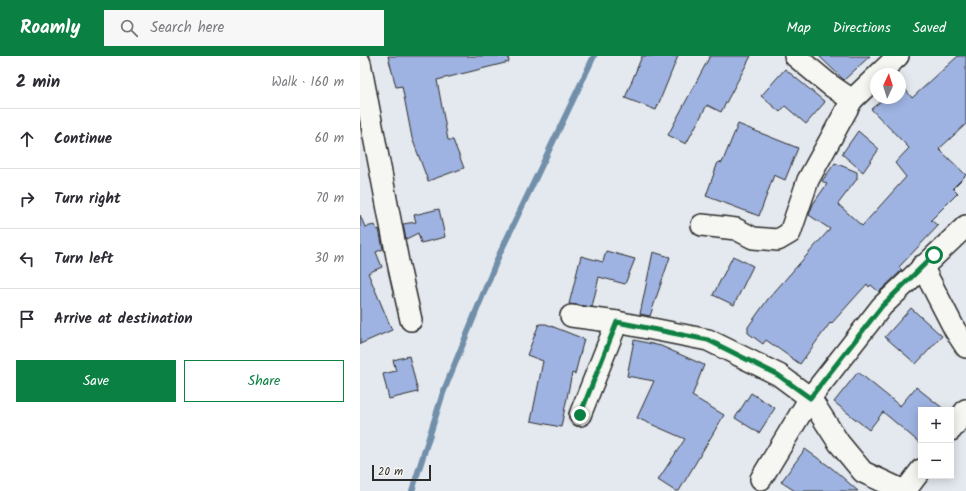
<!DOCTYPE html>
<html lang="en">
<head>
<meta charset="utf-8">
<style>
  :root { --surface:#fff; --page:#f7f7f7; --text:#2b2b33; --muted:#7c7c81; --line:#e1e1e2; --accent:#0b8043 }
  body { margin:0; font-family:Kalam,sans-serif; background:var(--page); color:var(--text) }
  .controls { position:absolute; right:12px; bottom:12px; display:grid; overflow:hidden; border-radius:0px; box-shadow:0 2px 10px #0003 }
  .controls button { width:36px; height:36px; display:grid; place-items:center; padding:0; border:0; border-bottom:1px solid var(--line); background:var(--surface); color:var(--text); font:20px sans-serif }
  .compass { position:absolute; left:510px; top:12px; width:36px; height:36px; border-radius:50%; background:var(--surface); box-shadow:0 2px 10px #0003; rotate:4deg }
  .scale { position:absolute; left:12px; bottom:10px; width:59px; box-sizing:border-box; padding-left:4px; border:2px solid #2b2b2b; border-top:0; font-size:11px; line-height:14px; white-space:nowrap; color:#2b2b2b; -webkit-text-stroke:3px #f6f6f2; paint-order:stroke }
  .stop { position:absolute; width:12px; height:12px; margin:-9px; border:3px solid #0b8043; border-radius:50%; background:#fff }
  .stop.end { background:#0b8043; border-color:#fff; box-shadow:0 1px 4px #0008 }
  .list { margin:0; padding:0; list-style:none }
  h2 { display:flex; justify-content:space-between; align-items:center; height:52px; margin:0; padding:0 16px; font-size:17px }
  h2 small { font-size:13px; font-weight:400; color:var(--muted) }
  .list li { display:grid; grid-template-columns:26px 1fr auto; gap:12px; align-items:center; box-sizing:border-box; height:60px; padding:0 16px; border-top:1px solid var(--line) }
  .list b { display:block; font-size:15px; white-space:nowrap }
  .list em { font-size:13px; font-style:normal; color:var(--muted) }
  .actions { display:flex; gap:8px; padding:12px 16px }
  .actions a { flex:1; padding:9px 0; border:1px solid var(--accent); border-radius:0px; text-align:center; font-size:14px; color:var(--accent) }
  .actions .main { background:var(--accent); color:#fff }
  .icon { flex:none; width:22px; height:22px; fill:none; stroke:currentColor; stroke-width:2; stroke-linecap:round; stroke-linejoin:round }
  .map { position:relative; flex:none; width:606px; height:435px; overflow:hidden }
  header { display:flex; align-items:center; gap:24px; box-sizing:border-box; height:56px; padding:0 20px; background:var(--accent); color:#fff }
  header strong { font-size:19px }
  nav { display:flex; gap:22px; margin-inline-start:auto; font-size:14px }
  .search { width:280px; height:36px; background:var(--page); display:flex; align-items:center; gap:10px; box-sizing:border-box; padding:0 14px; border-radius:0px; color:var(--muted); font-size:15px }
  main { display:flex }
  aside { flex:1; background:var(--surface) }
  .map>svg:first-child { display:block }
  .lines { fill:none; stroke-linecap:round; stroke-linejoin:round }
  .stream { stroke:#728faa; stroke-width:6 }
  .building { fill:#9eb3e1; stroke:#2b2b2b }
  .minor-casing { stroke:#2b2b2b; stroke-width:24 }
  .minor { stroke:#f6f6f2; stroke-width:21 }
  .route { stroke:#0b8043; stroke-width:5 }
</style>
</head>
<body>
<header>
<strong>Roamly</strong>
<div class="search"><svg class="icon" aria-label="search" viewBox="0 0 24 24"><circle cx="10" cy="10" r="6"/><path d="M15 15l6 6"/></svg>Search here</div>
<nav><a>Map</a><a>Directions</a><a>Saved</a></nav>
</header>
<main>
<aside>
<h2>2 min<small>Walk · 160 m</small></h2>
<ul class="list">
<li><svg class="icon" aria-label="ahead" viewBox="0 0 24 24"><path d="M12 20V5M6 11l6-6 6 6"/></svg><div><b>Continue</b></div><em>60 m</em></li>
<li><svg class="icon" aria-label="right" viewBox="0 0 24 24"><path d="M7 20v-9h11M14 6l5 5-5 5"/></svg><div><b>Turn right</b></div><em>70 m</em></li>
<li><svg class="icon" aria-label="left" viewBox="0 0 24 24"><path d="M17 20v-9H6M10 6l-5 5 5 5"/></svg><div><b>Turn left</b></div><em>30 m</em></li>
<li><svg class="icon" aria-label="arrive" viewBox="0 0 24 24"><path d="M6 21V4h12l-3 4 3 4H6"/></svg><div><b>Arrive at destination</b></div></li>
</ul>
<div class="actions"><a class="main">Save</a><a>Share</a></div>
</aside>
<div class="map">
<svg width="606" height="435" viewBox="0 0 606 435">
  <rect width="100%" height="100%" fill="#e4e9ef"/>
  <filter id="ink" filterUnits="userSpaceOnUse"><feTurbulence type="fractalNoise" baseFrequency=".025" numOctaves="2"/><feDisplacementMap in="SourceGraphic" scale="8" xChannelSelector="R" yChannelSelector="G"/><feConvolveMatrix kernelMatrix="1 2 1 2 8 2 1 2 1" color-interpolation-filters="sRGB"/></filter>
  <g filter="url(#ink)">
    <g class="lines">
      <path class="stream" d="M 52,435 L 83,337 L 139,199 L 234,0"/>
    </g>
    <g class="building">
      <path d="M 28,0 L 148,0 L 149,6 L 77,24 L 88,84 L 93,84 L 104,112 L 68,125 L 52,82 L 42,30 L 36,31 Z"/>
      <path d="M 282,0 L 318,0 L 296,54 L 265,42 Z"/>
      <path d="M 350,0 L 391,0 L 361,56 L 347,49 L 326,88 L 308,79 Z"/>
      <path d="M 459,0 L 510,0 L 484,24 Z"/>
      <path d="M 598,0 L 606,0 L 606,68 L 579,93 L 606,119 L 593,132 L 598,137 L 571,164 L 578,170 L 539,211 L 542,214 L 519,236 L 511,229 L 509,231 L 507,228 L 471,268 L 470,267 L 440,308 L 406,284 L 403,288 L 388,277 L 388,271 L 408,243 L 470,173 L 449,159 L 453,148 L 467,128 L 462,125 L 475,107 L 497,116 L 497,123 L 478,148 L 502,170 L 546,121 L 535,107 L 549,92 L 511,53 L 525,42 L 540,42 L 540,26 L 552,42 Z"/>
      <path d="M 425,13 L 465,46 L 446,68 L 425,50 L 420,56 L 401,40 Z"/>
      <path d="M 378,68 L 438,92 L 425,124 L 414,119 L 399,160 L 346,140 L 358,106 L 362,107 Z"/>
      <path d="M 498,75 L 519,93 L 503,116 L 482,98 Z"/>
      <path d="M 79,153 L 85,181 L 61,187 L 58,177 L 46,183 L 43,168 L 56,166 L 54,159 Z"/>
      <path d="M 0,159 L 5,171 L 15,169 L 17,174 L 19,173 L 23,193 L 16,196 L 22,211 L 8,217 L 32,274 L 0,288 Z"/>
      <path d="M 246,195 L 275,203 L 265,228 L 239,221 L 232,251 L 209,248 L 221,200 L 243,206 Z"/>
      <path d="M 293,196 L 310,201 L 290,260 L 280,258 Z"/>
      <path d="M 373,200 L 393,210 L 374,249 L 353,239 Z"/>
      <path d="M 551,252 L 582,280 L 556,308 L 525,281 Z"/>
      <path d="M 179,268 L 186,268 L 224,283 L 215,318 L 212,317 L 201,371 L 171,365 L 183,305 L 167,299 Z"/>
      <path d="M 274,284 L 301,290 L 344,309 L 332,340 L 364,359 L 319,435 L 315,435 L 298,424 L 325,383 L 277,362 L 294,325 L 267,320 Z"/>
      <path d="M 49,300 L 58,336 L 29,343 L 23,318 L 36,315 L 33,304 Z"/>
      <path d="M 498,316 L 540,350 L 556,331 L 585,354 L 561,354 L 561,388 L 523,356 L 509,374 L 474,346 Z"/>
      <path d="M 391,337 L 415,352 L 399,377 L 375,362 Z"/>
      <path d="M 445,393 L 473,413 L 498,435 L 435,435 L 421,426 Z"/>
    </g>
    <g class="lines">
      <g class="minor-casing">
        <g id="minor">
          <path d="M 435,0 L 470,29 L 492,44"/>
          <path d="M 0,7 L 39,211 L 51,264"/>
          <path d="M 519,18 L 538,0"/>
          <path d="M 342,169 L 376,173 L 393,182 L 418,184 L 430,177 L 448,124 L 492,44 L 516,21"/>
          <path d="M 562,210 L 595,274 L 606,291"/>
          <path d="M 211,260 L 257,266 L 348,284 L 419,319 L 450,342 L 479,387 L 503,416 L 544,435"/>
          <path d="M 220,359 L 257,266"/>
          <path d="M 591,374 L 606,354"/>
          <path d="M 401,423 L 450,342 L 522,250 L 606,170"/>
          <path d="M 545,435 L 561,414"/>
        </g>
      </g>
      <use href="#minor" class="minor"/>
    </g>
  </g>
  <g class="lines" filter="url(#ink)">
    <path class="route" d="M 220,359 L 257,266 L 348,284 L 418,319 L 450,342 L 522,250 L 574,199"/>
  </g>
</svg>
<div class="controls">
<button>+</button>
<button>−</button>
</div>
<svg class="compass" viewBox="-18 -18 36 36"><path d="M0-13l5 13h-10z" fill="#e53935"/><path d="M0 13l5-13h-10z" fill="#7c7c81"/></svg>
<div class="scale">20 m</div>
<div class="stop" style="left:574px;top:199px"></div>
<div class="stop end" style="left:220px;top:359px"></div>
</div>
</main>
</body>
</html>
